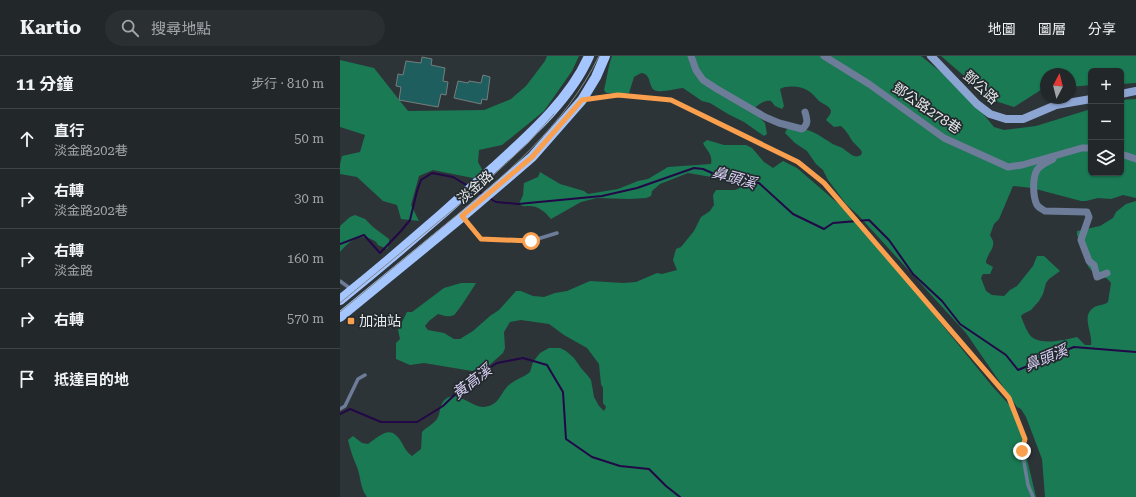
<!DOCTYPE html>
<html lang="zh-TW">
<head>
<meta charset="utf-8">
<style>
  :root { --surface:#22272a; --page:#2a2f32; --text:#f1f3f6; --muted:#a2a5a8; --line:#3f4447 }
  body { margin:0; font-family:"Roboto Serif","Noto Sans TC",serif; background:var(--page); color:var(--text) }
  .controls { position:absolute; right:12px; top:12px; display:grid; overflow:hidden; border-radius:6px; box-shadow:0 1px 3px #0004 }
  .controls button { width:36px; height:36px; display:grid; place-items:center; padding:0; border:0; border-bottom:1px solid var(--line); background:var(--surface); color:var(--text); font:20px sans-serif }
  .compass { position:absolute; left:700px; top:12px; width:36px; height:36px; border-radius:50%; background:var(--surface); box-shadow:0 1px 3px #0004; rotate:7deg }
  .stop { position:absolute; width:12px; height:12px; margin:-9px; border:3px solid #f99f4d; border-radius:50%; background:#fff }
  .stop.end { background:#f99f4d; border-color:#fff; box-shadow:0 1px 4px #0008 }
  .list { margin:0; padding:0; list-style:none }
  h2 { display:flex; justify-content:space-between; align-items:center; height:52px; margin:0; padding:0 16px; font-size:17px }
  h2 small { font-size:13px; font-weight:400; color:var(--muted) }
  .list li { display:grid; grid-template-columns:26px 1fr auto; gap:12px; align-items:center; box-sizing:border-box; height:60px; padding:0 16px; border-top:1px solid var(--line) }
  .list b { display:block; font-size:15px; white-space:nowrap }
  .list p { margin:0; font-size:13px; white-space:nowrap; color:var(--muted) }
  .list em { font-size:13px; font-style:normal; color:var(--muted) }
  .icon { flex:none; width:22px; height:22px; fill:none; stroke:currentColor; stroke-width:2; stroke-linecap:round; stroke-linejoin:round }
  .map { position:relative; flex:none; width:796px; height:441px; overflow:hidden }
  header { display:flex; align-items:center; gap:24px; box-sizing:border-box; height:56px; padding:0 20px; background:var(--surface); border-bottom:1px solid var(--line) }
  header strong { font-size:19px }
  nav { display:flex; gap:22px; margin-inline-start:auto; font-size:14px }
  .search { width:280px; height:36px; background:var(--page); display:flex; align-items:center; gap:10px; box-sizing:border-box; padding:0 14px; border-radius:22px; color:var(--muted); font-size:15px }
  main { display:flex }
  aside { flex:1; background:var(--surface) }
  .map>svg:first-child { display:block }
  .forest { fill:#1a7a54 }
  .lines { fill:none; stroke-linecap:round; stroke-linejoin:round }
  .stream { stroke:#220846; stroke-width:2 }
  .building { fill:#1f5e5e; stroke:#747e7d }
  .lane { stroke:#6d7c98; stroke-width:3.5 }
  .street { stroke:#6d7c98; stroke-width:7 }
  .secondary { stroke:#8da5d2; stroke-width:8 }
  .primary { stroke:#a5c5ff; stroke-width:10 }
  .tram { stroke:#83888c; stroke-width:1 }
  .route { stroke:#f99f4d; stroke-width:5 }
  .poi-dot { fill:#f99f4d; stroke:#232a2d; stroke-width:1.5 }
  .labels { text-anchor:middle; stroke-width:3.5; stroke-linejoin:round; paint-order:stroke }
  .street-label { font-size:14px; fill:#e5e9eb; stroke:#232a2d }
  .poi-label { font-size:14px; fill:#e5e9eb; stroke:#232a2d; text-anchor:start }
  .water-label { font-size:15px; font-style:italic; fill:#dcd2f9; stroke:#232a2d }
</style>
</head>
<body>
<header>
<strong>Kartio</strong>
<div class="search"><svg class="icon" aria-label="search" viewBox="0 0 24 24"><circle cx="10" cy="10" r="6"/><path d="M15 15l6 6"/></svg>搜尋地點</div>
<nav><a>地圖</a><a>圖層</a><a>分享</a></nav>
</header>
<main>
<aside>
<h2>11 分鐘<small>步行 · 810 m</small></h2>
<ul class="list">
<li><svg class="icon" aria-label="ahead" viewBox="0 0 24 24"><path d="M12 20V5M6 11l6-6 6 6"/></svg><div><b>直行</b><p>淡金路202巷</p></div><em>50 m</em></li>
<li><svg class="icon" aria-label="right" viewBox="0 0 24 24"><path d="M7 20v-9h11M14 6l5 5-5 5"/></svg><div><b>右轉</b><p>淡金路202巷</p></div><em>30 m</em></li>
<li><svg class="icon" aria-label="right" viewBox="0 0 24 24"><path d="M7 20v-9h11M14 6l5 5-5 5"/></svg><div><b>右轉</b><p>淡金路</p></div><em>160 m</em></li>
<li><svg class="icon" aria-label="right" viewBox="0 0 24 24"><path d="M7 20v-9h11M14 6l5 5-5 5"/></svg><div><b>右轉</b></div><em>570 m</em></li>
<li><svg class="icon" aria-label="arrive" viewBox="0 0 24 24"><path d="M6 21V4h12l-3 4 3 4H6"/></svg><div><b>抵達目的地</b></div></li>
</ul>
</aside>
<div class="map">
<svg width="796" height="441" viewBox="0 0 796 441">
  <rect width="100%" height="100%" fill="#2d3438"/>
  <g class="forest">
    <path d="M 207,0 L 239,0 L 232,15 L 204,55 L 162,89 L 139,94 L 138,106 L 143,115 L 133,122 L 93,114 L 79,120 L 71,149 L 79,165 L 61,163 L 57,149 L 43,145 L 17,121 L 0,118 L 0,108 L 2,100 L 20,96 L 25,79 L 0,71 L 0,4 L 34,12 L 68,55 L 144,54 L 171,43 L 186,30 L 205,5 Z"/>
    <path d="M 272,0 L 581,0 L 602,17 L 640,54 L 654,71 L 664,74 L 696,70 L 751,53 L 751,117 L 781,117 L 781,44 L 796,43 L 796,142 L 783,139 L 771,143 L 758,142 L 746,145 L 741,145 L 692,132 L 673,130 L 659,163 L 654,168 L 650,179 C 651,181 652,183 653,185 C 655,193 646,199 646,207 L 653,211 L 650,218 L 643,218 L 641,222 L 646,235 L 652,239 L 664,240 L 670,234 L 677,230 L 693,210 L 697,200 L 704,200 L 720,215 L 709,223 L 706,227 L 703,238 L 699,245 L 691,254 L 683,258 L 681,260 C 683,266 688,279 693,282 C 705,289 724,284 737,281 L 745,289 L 751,289 C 753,277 741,261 753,252 C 758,248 764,250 768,246 L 771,227 C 766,219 758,220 752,215 C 745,210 741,188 737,179 L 737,175 L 760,170 L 773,162 L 776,156 L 786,148 L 796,145 L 796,441 L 705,441 L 702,403 L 686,361 L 681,353 L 677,351 L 626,277 L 518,159 L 506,148 L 488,124 L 483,114 L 476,108 L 467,95 L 455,87 L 445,77 L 448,71 C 470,73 473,75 491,87 C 495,90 501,90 505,94 C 511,98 514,103 521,99 L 522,96 C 520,92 516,89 513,86 C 509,80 507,75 501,70 L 494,71 L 486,64 C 488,61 491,58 491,55 C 490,50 483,48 479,45 C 476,42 474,39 470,36 C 462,30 448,29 440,33 L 444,50 L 442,53 L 435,50 L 431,45 C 423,44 418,49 412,54 L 425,67 L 427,78 L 424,80 L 404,66 L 388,58 L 370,47 L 362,45 L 343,32 C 334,33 325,36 317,35 C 307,33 313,18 301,17 L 294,21 L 289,37 L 266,37 L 264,34 C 267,22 268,11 272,0 Z"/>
    <path d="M 601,0 L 796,0 L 796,27 L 781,28 L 781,15 L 751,15 L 751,29 L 730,31 L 730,18 L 706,18 L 706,32 L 704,32 L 674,51 L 652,44 Z"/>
    <path d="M 367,84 L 384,89 L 406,89 L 412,92 L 424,106 L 433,112 L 443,105 L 457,112 L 516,163 L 652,330 L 674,354 L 677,361 L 696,441 L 27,441 C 20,432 21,421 17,411 C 13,402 10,393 8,384 L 13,380 L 22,387 L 28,388 C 42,378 51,368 62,387 C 65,393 67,396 72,400 L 81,393 L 82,376 C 86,371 95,368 98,361 C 101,355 99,347 107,342 C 119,335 132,352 144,351 C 159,349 159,340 167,331 C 173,324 183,322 190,316 L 193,306 L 200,297 L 209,292 L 220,292 L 226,295 L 234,302 L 241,312 L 248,320 L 251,324 L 254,341 L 259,350 L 264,355 L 266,351 L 263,347 L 263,332 L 261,328 L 259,308 L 247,292 L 224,279 L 209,268 L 181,264 L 170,266 L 164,276 L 165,292 L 163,297 L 146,312 L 141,314 L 132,315 L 84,307 L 70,309 L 56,303 L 56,287 L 60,283 L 58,274 L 67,256 L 72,256 L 104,232 L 121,227 L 136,227 C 133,232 118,256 114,259 C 108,262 103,259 98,258 L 89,265 L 85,270 L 88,274 L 104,277 L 114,283 L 120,283 L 133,275 L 150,260 L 159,254 L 176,235 L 181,235 L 193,240 L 204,241 L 215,237 L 227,235 L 250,225 L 283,227 L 296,226 L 317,217 L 322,218 L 337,214 L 333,204 L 336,193 L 341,191 L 354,175 L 361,161 L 370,155 L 374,149 L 373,139 L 376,134 L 395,134 L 400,132 L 399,127 L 390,122 L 377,122 L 348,117 L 320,128 L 312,135 L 311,140 L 306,142 L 289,143 L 257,142 L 241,146 L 211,163 C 205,156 199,150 189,150 C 184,150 183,151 179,148 L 183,139 L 184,127 L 198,121 L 200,116 L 220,128 L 244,135 L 248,138 L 278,133 L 298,125 L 308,123 L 328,111 L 371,108 C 373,98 366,94 363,87 Z"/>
    <path d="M 15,159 L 25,163 L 33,171 L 49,183 L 49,188 L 47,193 L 38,189 C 36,185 35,185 31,183 C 19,177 7,187 0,196 L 0,170 L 10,161 Z"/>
  </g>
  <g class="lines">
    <g class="stream">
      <path d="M 134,133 L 144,139"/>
      <path d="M 149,142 L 156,146 L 178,148 L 262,140 L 297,132 L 354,112 L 363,113 L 388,124 L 419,127 L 453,158 L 484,173 L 493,167 L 529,164 L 549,184 L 573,218 L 602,245 L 620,268 L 666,299 L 678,314 L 734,291 L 796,296"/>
      <path d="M 0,188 L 24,179 L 40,197 L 61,175 L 70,164 L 77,135 L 81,124 L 92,117 L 113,121 L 128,130"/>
      <path d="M 0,358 L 10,353 L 41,366 L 77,366 L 103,350 L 130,324 L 157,307 L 183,302 L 207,309 L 223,336 L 226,383 L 252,401 L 280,410 L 309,413 L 326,430 L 340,441"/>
    </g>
  </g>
  <g class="building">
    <path d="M 82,1 L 92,3 L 91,9 L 105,12 L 103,25 L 108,26 L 106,39 L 101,38 L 98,51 L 59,44 L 61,31 L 56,30 L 58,18 L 63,19 L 66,5 L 81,7 Z"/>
    <path d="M 143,19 L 150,21 L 147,44 L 142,43 L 141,48 L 114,42 L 118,25 L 128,27 L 129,25 L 141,27 Z"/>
  </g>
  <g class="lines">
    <g class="lane">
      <path d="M 245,43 L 278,39 L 331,44 L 458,106 L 484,127 L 669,342 L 685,383 L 682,395 L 688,429 L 693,441"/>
      <path d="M 123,161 L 141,183 L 191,185 L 217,177"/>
      <path d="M 0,225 L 11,233"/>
      <path d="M 0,353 L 5,350 L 18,323 L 25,319"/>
    </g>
    <g class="street">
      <path d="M 351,0 L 356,14 L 363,24 L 377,33 L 425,61 L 439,67 L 462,73 C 469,68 467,63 465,56"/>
      <path d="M 484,0 L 529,28 L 604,82 L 668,111 L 682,109 L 742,92 L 751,92"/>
      <path d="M 781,98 L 796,103"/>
      <path d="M 713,103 C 707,106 700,109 697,114 C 692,123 693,141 697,149 C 699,152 702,153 705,155 L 747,156 L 749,161 L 741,184 L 749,205 L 754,209 L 757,221 L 767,217"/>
    </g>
    <g class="secondary">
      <path d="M 591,0 L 637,48 L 650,58 L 666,63 L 683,63 L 716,49 L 751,43"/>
      <path d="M 781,38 L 796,35"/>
    </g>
    <g class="primary">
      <path d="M 0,244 C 52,202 103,158 152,113 C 187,81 230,44 249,0"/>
      <path d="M 0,261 L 122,161 L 192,101 L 242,44 L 256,21 L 265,0"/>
    </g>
    <g class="tram">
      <path d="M 0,247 L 144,128 L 188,87 L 214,58"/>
      <path d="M 0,256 C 35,227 70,198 105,169 C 164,120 225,70 259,0"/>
    </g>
  </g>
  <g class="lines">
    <path class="route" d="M 191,185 L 141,183 L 122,160 L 192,101 L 242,44 L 278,39 L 331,44 L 458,106 L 484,127 L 669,342 L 685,383 L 682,395"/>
  </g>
  <rect class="poi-dot" x="7" y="261" width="8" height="8" rx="2"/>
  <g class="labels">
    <g class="street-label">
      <text transform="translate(641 31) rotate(42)" y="5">鄧公路</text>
      <text transform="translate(587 52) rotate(34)" y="5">鄧公路278巷</text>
      <text transform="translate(135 131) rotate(-41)" y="5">淡金路</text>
    </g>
    <g class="poi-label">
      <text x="19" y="270">加油站</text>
    </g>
    <g class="water-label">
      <text transform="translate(394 122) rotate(16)" y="5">鼻頭溪</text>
      <text transform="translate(706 302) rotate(-22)" y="5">鼻頭溪</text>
      <text transform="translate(132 326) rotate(-38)" y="5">黃高溪</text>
    </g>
  </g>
</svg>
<div class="controls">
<button>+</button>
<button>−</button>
<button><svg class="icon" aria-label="layers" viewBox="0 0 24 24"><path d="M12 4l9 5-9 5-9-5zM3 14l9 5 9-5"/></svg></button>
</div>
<svg class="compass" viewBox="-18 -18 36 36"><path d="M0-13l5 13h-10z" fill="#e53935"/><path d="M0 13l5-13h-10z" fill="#a2a5a8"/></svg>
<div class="stop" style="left:191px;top:185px"></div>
<div class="stop end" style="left:682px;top:395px"></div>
</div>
</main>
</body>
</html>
